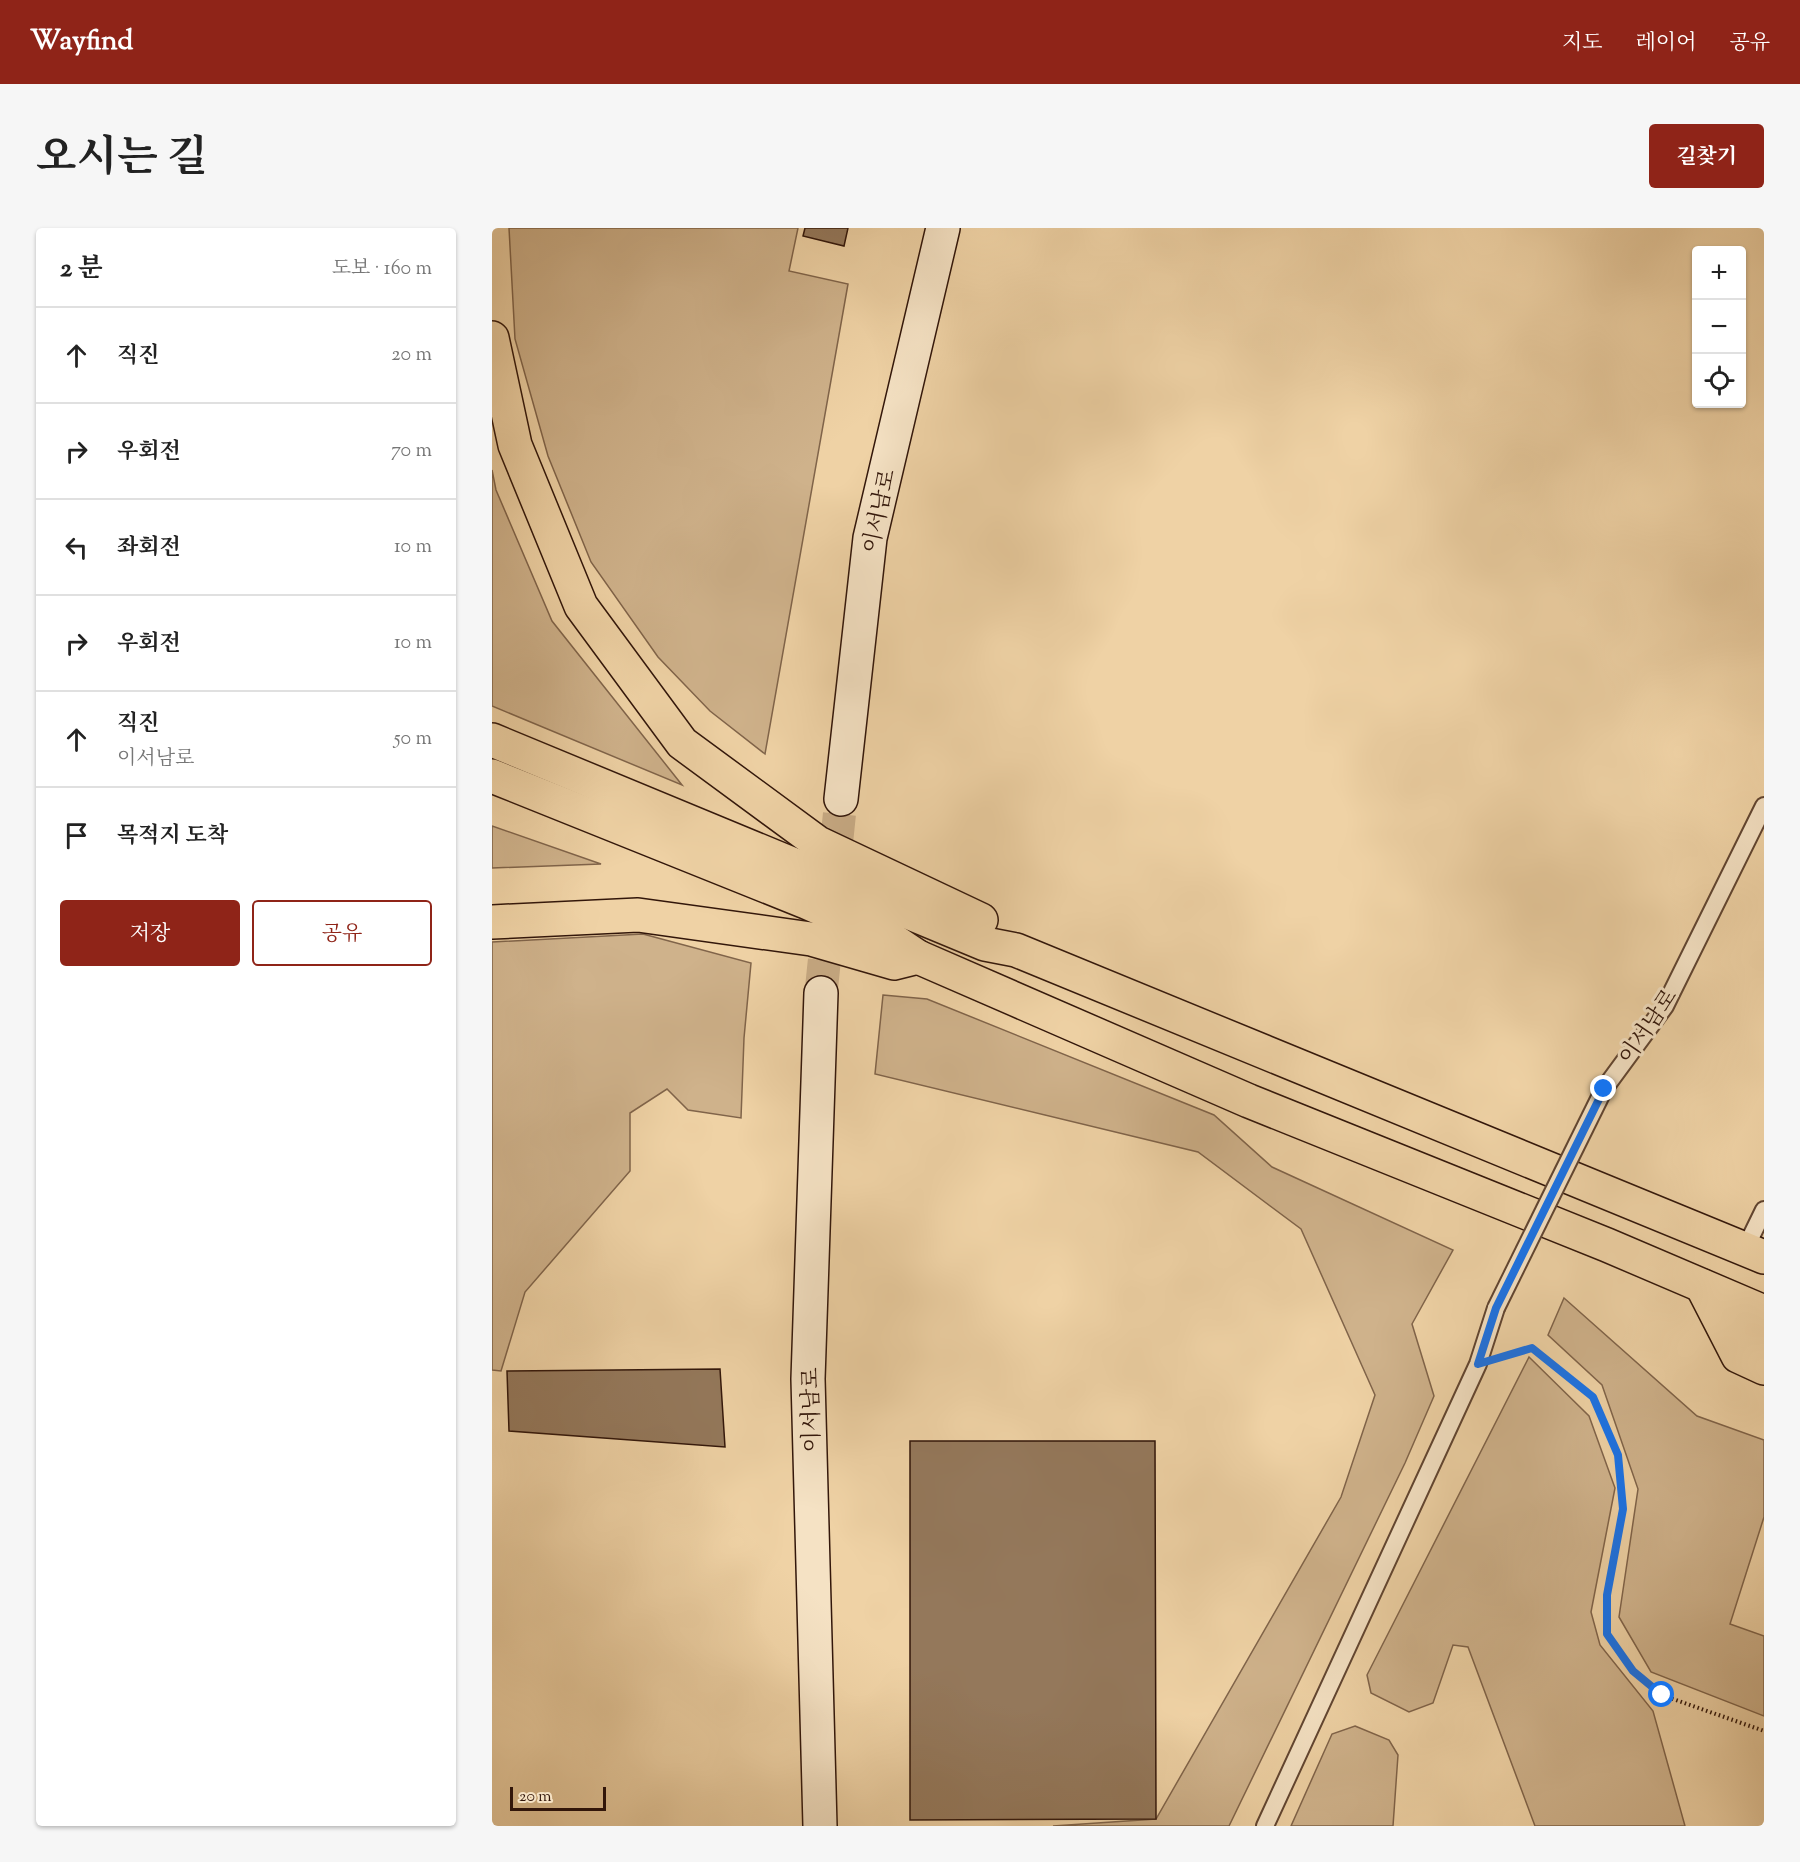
<!DOCTYPE html>
<html lang="ko">
<head>
<meta charset="utf-8">
<style>
  :root { --surface:#fff; --page:#f6f6f6; --text:#222; --muted:#767676; --line:#e0e0e0; --accent:#8f2418 }
  body { margin:0; font-family:"Sorts Mill Goudy","Noto Serif KR",serif; background:var(--page); color:var(--text) }
  .controls { position:absolute; right:18px; top:18px; display:grid; overflow:hidden; border-radius:6px; box-shadow:0 2px 4px #0004 }
  .controls button { width:54px; height:54px; display:grid; place-items:center; padding:0; border:0; border-bottom:2px solid var(--line); background:var(--surface); color:var(--text); font:30px sans-serif }
  .scale { position:absolute; left:18px; bottom:15px; width:96px; box-sizing:border-box; padding-left:6px; border:3px solid #32160a; border-top:0; font-size:16px; line-height:21px; white-space:nowrap; color:#32160a; -webkit-text-stroke:4px #f5e2c4; paint-order:stroke }
  .stop { position:absolute; width:18px; height:18px; margin:-14px; border:4px solid #1a73e8; border-radius:50%; background:#fff }
  .stop.end { background:#1a73e8; border-color:#fff; box-shadow:0 2px 6px #0008 }
  .list { margin:0; padding:0; list-style:none }
  h2 { display:flex; justify-content:space-between; align-items:center; height:78px; margin:0; padding:0 24px; font-size:26px }
  h2 small { font-size:20px; font-weight:400; color:var(--muted) }
  .list li { display:grid; grid-template-columns:39px 1fr auto; gap:18px; align-items:center; box-sizing:border-box; height:96px; padding:0 24px; border-top:2px solid var(--line) }
  .list b { display:block; font-size:22px; white-space:nowrap }
  .list p { margin:0; font-size:20px; white-space:nowrap; color:var(--muted) }
  .list em { font-size:20px; font-style:normal; color:var(--muted) }
  .actions { display:flex; gap:12px; padding:18px 24px }
  .actions a { flex:1; padding:14px 0; border:2px solid var(--accent); border-radius:6px; text-align:center; font-size:21px; color:var(--accent) }
  .actions .main { background:var(--accent); color:#fff }
  .icon { flex:none; width:33px; height:33px; fill:none; stroke:currentColor; stroke-width:2; stroke-linecap:round; stroke-linejoin:round }
  .map { position:relative; flex:none; width:1272px; height:1598px; overflow:hidden; border-radius:6px }
  header { display:flex; align-items:center; gap:36px; box-sizing:border-box; height:84px; padding:0 30px; background:var(--accent); color:#fff }
  header strong { font-size:28px }
  nav { display:flex; gap:33px; margin-inline-start:auto; font-size:21px }
  .intro { display:flex; align-items:center; justify-content:space-between; box-sizing:border-box; height:144px; padding:0 36px }
  h1 { margin:0; font-size:42px }
  .button { padding:15px 27px; border-radius:6px; background:var(--accent); color:#fff; font-size:21px; font-weight:700 }
  main { display:flex; gap:36px; padding:0 36px }
  aside { flex:1; background:var(--surface); border-radius:6px; box-shadow:0 2px 4px #0004 }
  .map>svg:first-child { display:block }
  .green { fill:#cfb28b; stroke:#80644a; stroke-width:1.5 }
  .building { fill:#94785b; stroke:#32160a; stroke-width:1.5 }
  .lines { fill:none; stroke-linecap:round; stroke-linejoin:round }
  .secondary-tunnel { stroke:#c9ac86; stroke-width:33; stroke-dasharray:33 16; stroke-linecap:butt }
  .lane-casing { stroke:#614531; stroke-width:20 }
  .secondary-casing { stroke:#32160a; stroke-width:36 }
  .highway-casing { stroke:#32160a; stroke-width:36 }
  .path { stroke:#32160a; stroke-width:4; stroke-dasharray:1.5 3; stroke-linecap:butt }
  .lane { stroke:#f5e2c4; stroke-width:16 }
  .secondary { stroke:#f5e2c4; stroke-width:33 }
  .highway { stroke:#efd2a5; stroke-width:33 }
  .lane-bridge-casing { stroke:#614531; stroke-width:20; stroke-linecap:butt }
  .lane-bridge { stroke:#f5e2c4; stroke-width:16 }
  .route { stroke:#1a73e8; stroke-width:8 }
  .labels { text-anchor:middle; stroke-width:6; stroke-linejoin:round; paint-order:stroke }
  .street-label { font-size:22px; fill:#32160a; stroke:#f5e2c4 }
</style>
</head>
<body>
<header>
<strong>Wayfind</strong>
<nav><a>지도</a><a>레이어</a><a>공유</a></nav>
</header>
<div class="intro"><h1>오시는 길</h1><a class="button">길찾기</a></div>
<main>
<aside>
<h2>2 분<small>도보 · 160 m</small></h2>
<ul class="list">
<li><svg class="icon" aria-label="ahead" viewBox="0 0 24 24"><path d="M12 20V5M6 11l6-6 6 6"/></svg><div><b>직진</b></div><em>20 m</em></li>
<li><svg class="icon" aria-label="right" viewBox="0 0 24 24"><path d="M7 20v-9h11M14 6l5 5-5 5"/></svg><div><b>우회전</b></div><em>70 m</em></li>
<li><svg class="icon" aria-label="left" viewBox="0 0 24 24"><path d="M17 20v-9H6M10 6l-5 5 5 5"/></svg><div><b>좌회전</b></div><em>10 m</em></li>
<li><svg class="icon" aria-label="right" viewBox="0 0 24 24"><path d="M7 20v-9h11M14 6l5 5-5 5"/></svg><div><b>우회전</b></div><em>10 m</em></li>
<li><svg class="icon" aria-label="ahead" viewBox="0 0 24 24"><path d="M12 20V5M6 11l6-6 6 6"/></svg><div><b>직진</b><p>이서남로</p></div><em>50 m</em></li>
<li><svg class="icon" aria-label="arrive" viewBox="0 0 24 24"><path d="M6 21V4h12l-3 4 3 4H6"/></svg><div><b>목적지 도착</b></div></li>
</ul>
<div class="actions"><a class="main">저장</a><a>공유</a></div>
</aside>
<div class="map">
<svg width="1272" height="1598" viewBox="0 0 1272 1598">
  <rect width="100%" height="100%" fill="#efd2a5"/>
  <filter id="stains"><feTurbulence type="fractalNoise" baseFrequency=".00333" numOctaves="4"/><feColorMatrix values="0 0 0 0 .2 0 0 0 0 .09 0 0 0 0 .02 0 0 0 .5 -.17"/></filter>
  <radialGradient id="worn" r=".72"><stop offset=".6" stop-color="#630" stop-opacity="0"/><stop offset="1" stop-color="#630" stop-opacity=".3"/></radialGradient>
  <g class="green">
    <path d="M 17,0 L 306,0 L 297,43 L 356,56 L 273,526 L 218,483 L 166,429 L 99,334 L 56,228 L 23,111 Z"/>
    <path d="M 0,242 L 4,262 L 60,393 L 190,557 L 0,478 Z"/>
    <path d="M 0,598 L 109,636 L 0,640 Z"/>
    <path d="M 151,706 L 259,735 L 252,810 L 249,890 L 196,882 L 175,861 L 138,885 L 138,943 L 33,1064 L 9,1143 L 0,1142 L 0,714 Z"/>
    <path d="M 391,767 L 435,771 L 722,887 L 780,939 L 961,1022 L 920,1096 L 942,1168 L 913,1235 L 737,1598 L 561,1598 L 664,1591 L 849,1269 L 883,1167 L 809,1001 L 706,924 L 383,846 Z"/>
    <path d="M 1072,1070 L 1205,1188 L 1272,1212 L 1272,1289 L 1238,1396 L 1272,1408 L 1272,1488 L 1159,1444 L 1127,1389 L 1146,1261 L 1110,1157 L 1056,1107 Z"/>
    <path d="M 1037,1129 L 1097,1188 L 1123,1260 L 1099,1384 L 1108,1417 L 1161,1483 L 1193,1598 L 1043,1598 L 976,1419 L 961,1417 L 941,1475 L 917,1484 L 879,1465 L 875,1447 Z"/>
    <path d="M 863,1498 L 897,1512 L 906,1527 L 901,1598 L 799,1598 L 840,1506 Z"/>
  </g>
  <g class="building">
    <path d="M 313,0 L 356,0 L 352,18 L 311,8 Z"/>
    <path d="M 228,1141 L 233,1219 L 17,1203 L 15,1143 Z"/>
    <path d="M 418,1213 L 663,1213 L 664,1591 L 418,1592 Z"/>
  </g>
  <g class="lines">
    <path class="secondary-tunnel" d="M 329,765 L 349,571"/>
    <g class="lane-casing">
      <g id="lane">
        <path d="M 1112,861 L 1173,778 L 1272,578"/>
        <path d="M 1253,1021 L 1272,982"/>
        <path d="M 773,1598 L 986,1136 L 1004,1080"/>
      </g>
    </g>
    <g class="secondary-casing">
      <g id="secondary">
        <path d="M 349,571 L 378,310 L 451,0"/>
        <path d="M 328,1598 L 316,1151 L 329,765"/>
      </g>
    </g>
    <g class="highway-casing">
      <g id="highway">
        <path d="M 0,110 L 23,217 L 89,378 L 190,515 L 326,615 L 489,692"/>
        <path d="M 0,512 L 493,716 L 524,722 L 1272,1029"/>
        <path d="M 0,548 L 314,674 L 402,713 L 426,729 L 757,873 L 1115,1017 L 1272,1084"/>
        <path d="M 0,694 L 146,687 L 319,711 L 402,735 L 426,729"/>
        <path d="M 1210,1058 L 1246,1128 L 1272,1140"/>
        <path d="M 1244,1073 L 1254,1103 L 1272,1110"/>
      </g>
    </g>
    <path class="path" d="M 1016,1127 L 1040,1120 L 1101,1169 L 1127,1226 L 1131,1281 L 1115,1367 L 1115,1406 L 1141,1443 L 1170,1467 L 1272,1503"/>
    <use href="#lane" class="lane"/>
    <use href="#secondary" class="secondary"/>
    <use href="#highway" class="highway"/>
    <g class="lane-bridge-casing">
      <path id="lane-bridge" d="M 1004,1080 L 1112,861"/>
    </g>
    <use href="#lane-bridge" class="lane-bridge"/>
  </g>
  <g class="lines">
    <path class="route" d="M 1112,861 L 1004,1080 L 986,1136 L 1040,1120 L 1101,1169 L 1126,1227 L 1131,1281 L 1115,1367 L 1115,1406 L 1141,1443 L 1170,1467"/>
  </g>
  <g class="labels">
    <g class="street-label">
      <text transform="translate(386 283) rotate(-78)" y="8">이서남로</text>
      <text transform="translate(1155 798) rotate(-56)" y="8">이서남로</text>
      <text transform="translate(318 1182) rotate(-91)" y="8">이서남로</text>
    </g>
  </g>
  <rect width="100%" height="100%" filter="url(#stains)"/>
  <rect width="100%" height="100%" fill="url(#worn)"/>
</svg>
<div class="controls">
<button>+</button>
<button>−</button>
<button><svg class="icon" aria-label="locate" viewBox="0 0 24 24"><circle cx="12" cy="12" r="6"/><path d="M12 2v4M12 18v4M2 12h4M18 12h4"/></svg></button>
</div>
<div class="scale">20 m</div>
<div class="stop" style="left:1170px;top:1467px"></div>
<div class="stop end" style="left:1112px;top:861px"></div>
</div>
</main>
</body>
</html>
